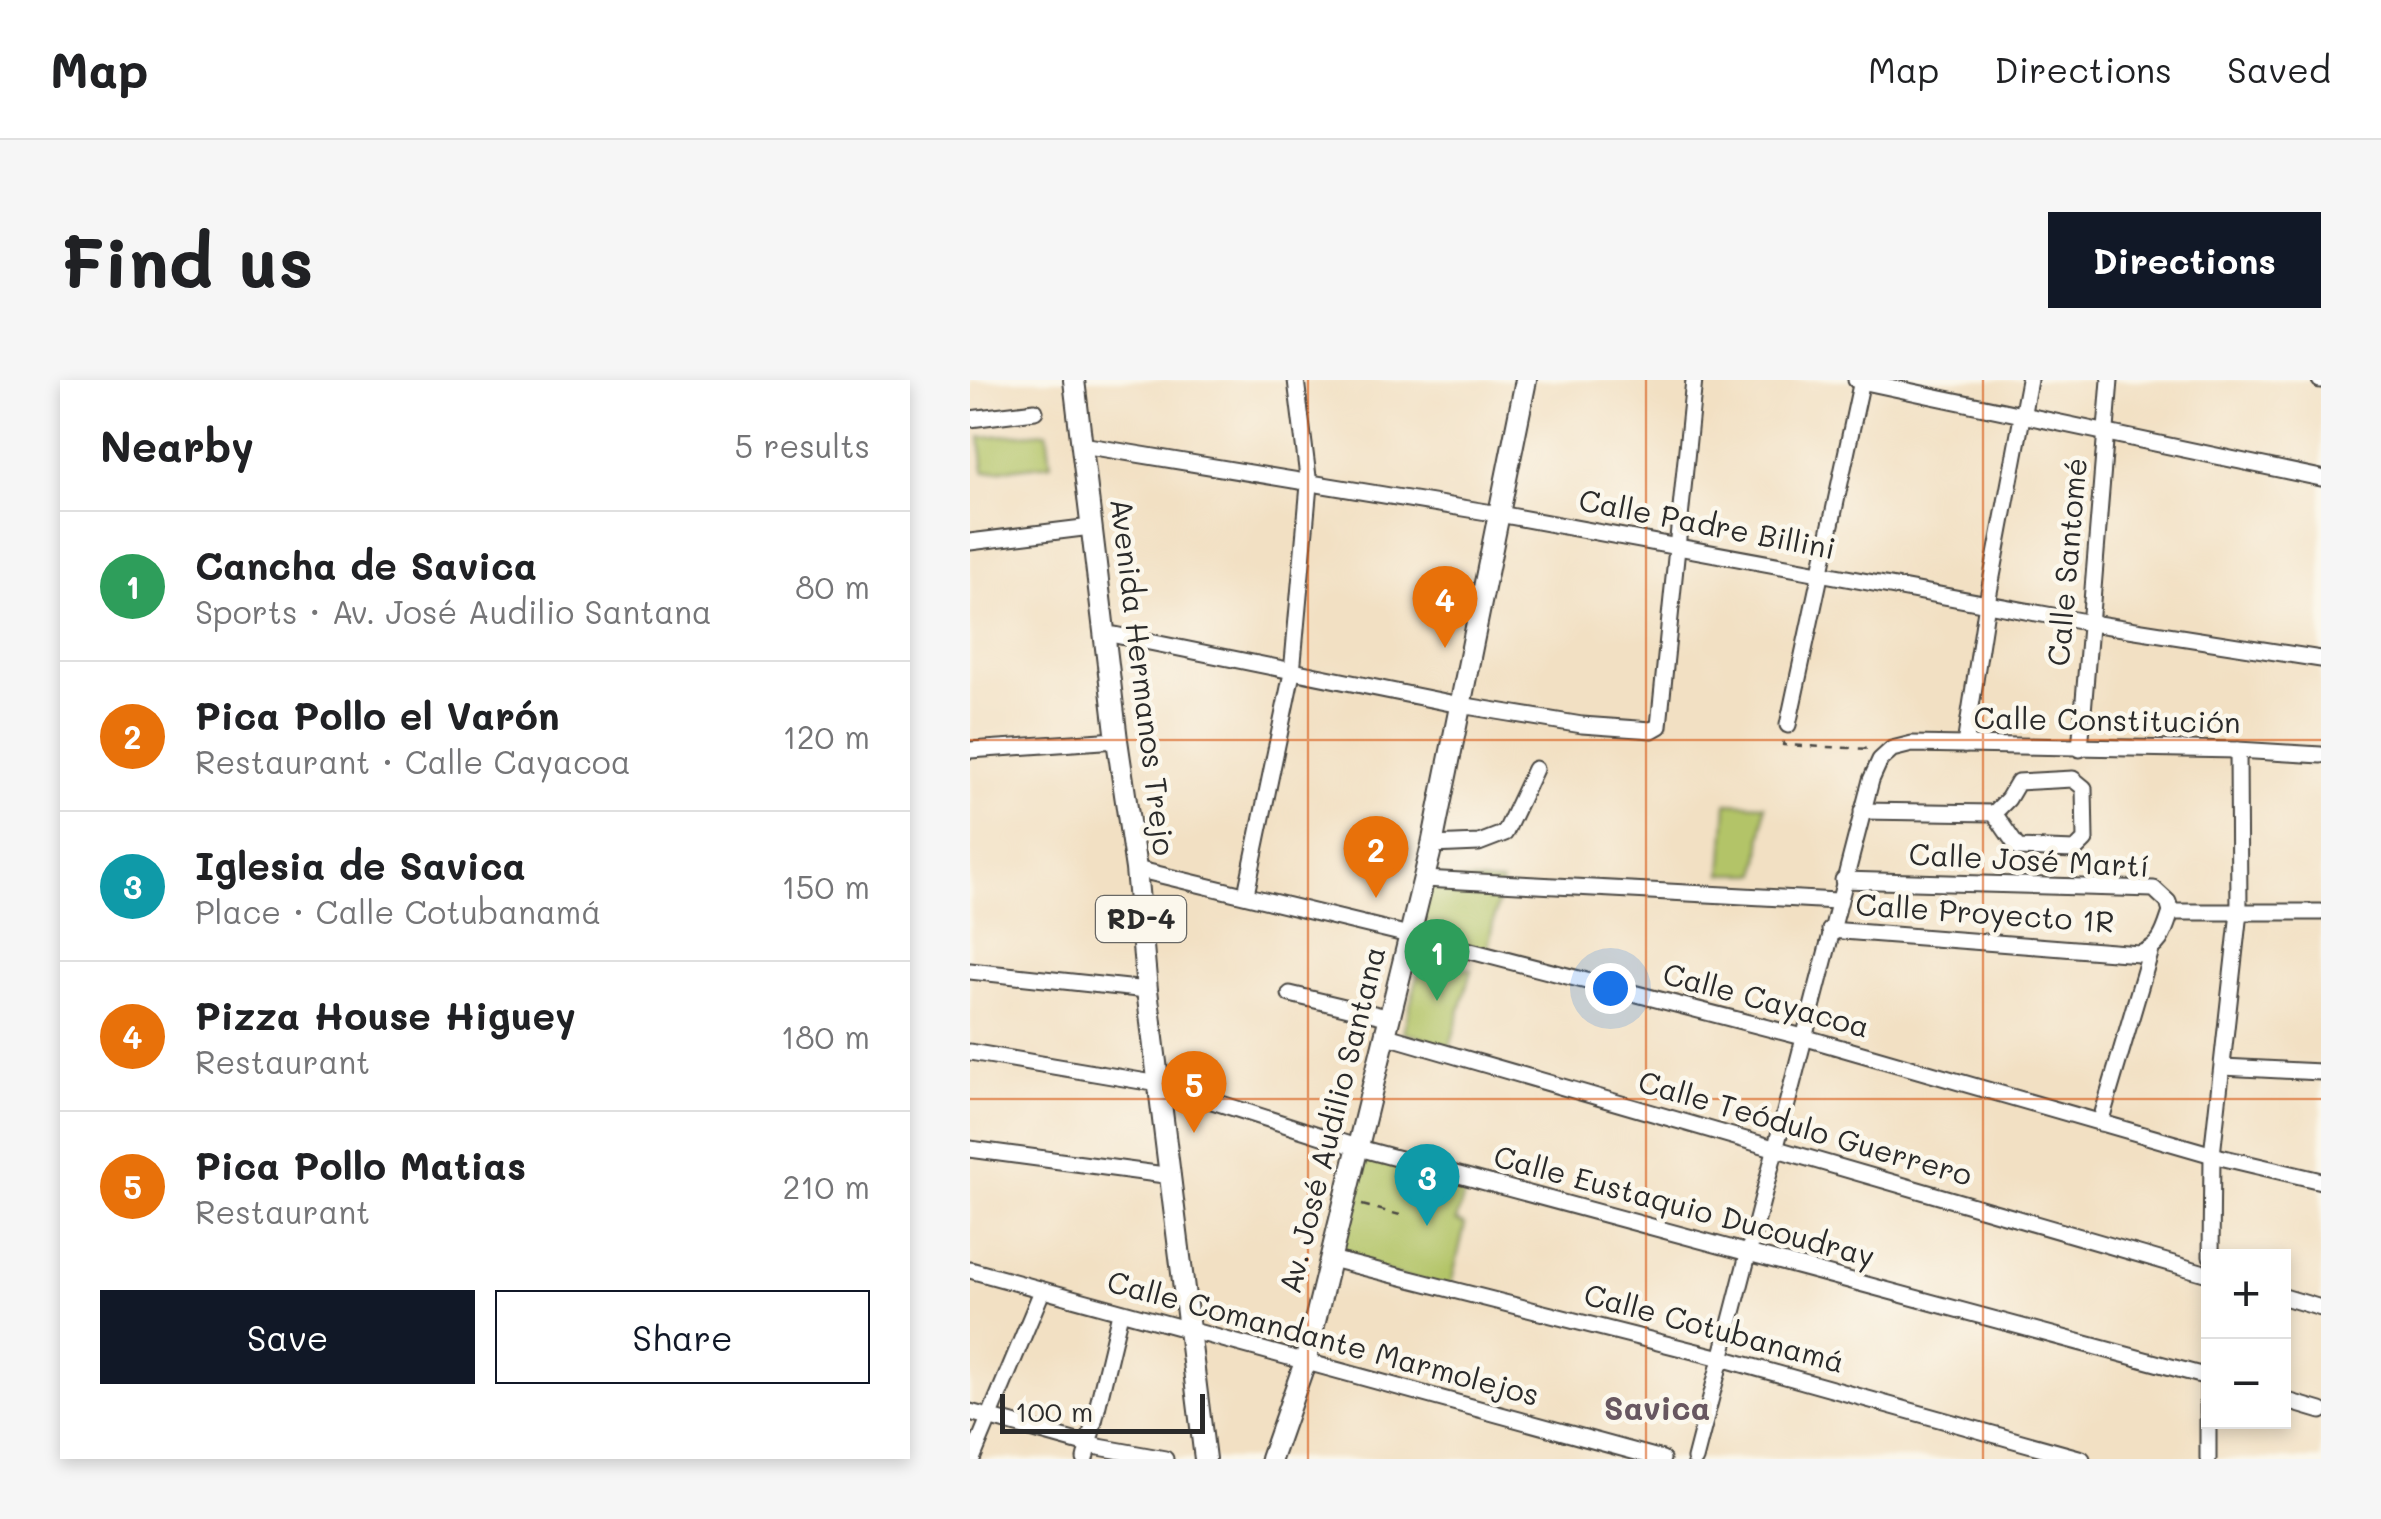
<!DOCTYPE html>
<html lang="en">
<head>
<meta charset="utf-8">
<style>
  :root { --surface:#fff; --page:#f6f6f6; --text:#202124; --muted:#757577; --line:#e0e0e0; --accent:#111827 }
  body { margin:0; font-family:Mali,sans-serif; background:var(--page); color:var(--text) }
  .controls { position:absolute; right:30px; bottom:30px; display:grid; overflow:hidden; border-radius:0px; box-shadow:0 5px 15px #0003 }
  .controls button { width:90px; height:90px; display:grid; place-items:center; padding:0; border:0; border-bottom:2px solid var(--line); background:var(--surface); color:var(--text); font:50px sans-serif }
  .scale { position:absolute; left:30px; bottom:25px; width:205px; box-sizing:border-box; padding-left:10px; border:5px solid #2b2b2b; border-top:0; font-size:28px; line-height:35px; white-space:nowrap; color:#2b2b2b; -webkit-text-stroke:8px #fbf7ec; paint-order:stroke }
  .you { position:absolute; left:640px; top:608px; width:35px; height:35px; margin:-25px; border:8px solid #fff; border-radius:50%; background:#1a73e8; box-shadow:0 0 0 15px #1a73e833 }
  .badge { display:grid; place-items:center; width:65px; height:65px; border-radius:50%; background:var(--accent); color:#fff; font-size:32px; font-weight:700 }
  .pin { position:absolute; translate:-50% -82px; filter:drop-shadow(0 2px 5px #0008) }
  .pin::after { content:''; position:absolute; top:52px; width:35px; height:30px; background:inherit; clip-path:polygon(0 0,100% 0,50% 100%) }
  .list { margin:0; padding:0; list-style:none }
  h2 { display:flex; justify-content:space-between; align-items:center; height:130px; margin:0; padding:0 40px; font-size:42px }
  h2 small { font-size:32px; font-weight:400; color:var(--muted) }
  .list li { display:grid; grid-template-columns:65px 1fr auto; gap:30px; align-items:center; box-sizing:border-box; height:150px; padding:0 40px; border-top:2px solid var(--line) }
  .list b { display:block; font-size:38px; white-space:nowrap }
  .list p { margin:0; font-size:32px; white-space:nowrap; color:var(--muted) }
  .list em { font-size:32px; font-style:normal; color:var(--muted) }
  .actions { display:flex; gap:20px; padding:30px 40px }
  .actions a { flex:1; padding:22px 0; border:2px solid var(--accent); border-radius:0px; text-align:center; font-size:35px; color:var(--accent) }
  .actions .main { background:var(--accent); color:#fff }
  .map { position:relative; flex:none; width:1351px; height:1079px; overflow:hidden; border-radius:0px }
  header { display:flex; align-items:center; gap:60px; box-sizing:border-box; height:140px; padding:0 50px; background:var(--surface); border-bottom:2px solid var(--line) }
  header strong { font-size:48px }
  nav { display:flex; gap:55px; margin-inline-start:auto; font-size:35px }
  .intro { display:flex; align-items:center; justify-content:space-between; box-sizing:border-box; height:240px; padding:0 60px }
  h1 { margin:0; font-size:70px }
  .button { padding:25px 45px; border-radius:0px; background:var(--accent); color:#fff; font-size:35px; font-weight:700 }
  main { display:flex; gap:60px; padding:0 60px }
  aside { flex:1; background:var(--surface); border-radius:0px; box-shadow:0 5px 15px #0003 }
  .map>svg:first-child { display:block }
  .green { fill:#b3c468; stroke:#6f784a; stroke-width:2.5 }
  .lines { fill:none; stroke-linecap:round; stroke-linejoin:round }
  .minor-casing { stroke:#494642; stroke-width:19 }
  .major-casing { stroke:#494642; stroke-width:24 }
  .path { stroke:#494642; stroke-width:2.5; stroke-dasharray:8 8; stroke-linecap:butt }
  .minor { stroke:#fff; stroke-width:15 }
  .major { stroke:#fff; stroke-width:20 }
  .grid { fill:none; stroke:#d5540f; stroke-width:2.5; stroke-opacity:0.55 }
  .labels { text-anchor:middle; stroke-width:9; stroke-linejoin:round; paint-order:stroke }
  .shield { fill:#fbf7ec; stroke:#696865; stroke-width:2.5 }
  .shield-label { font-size:28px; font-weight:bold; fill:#2b2b2b }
  .street-label { font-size:30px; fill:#2b2b2b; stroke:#fbf7ec }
  .neighbourhood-label { font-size:32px; font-weight:bold; fill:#685760; stroke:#fbf7ec }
</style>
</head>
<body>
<header>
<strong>Map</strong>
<nav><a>Map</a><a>Directions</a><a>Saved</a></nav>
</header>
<div class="intro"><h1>Find us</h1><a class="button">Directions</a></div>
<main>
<aside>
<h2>Nearby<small>5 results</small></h2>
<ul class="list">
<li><span class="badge" style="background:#2e9e5b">1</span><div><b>Cancha de Savica</b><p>Sports · Av. José Audilio Santana</p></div><em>80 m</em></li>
<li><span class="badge" style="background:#e8710a">2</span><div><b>Pica Pollo el Varón</b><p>Restaurant · Calle Cayacoa</p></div><em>120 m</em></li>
<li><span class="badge" style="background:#0f9aa8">3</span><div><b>Iglesia de Savica</b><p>Place · Calle Cotubanamá</p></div><em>150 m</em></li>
<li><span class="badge" style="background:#e8710a">4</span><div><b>Pizza House Higuey</b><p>Restaurant</p></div><em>180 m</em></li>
<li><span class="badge" style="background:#e8710a">5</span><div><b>Pica Pollo Matias</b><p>Restaurant</p></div><em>210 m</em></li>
</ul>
<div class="actions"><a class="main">Save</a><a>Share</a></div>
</aside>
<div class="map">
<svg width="1351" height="1079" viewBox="0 0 1351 1079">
  <rect width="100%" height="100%" fill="#fbf7ec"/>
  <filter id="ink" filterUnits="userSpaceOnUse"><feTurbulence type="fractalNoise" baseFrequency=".01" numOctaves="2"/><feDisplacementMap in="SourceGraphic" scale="20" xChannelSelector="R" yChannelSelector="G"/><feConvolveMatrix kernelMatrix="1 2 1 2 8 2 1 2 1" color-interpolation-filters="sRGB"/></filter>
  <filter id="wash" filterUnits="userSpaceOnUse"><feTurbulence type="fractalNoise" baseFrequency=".0048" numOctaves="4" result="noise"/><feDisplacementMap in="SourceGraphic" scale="40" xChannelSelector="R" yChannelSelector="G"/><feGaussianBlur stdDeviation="2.25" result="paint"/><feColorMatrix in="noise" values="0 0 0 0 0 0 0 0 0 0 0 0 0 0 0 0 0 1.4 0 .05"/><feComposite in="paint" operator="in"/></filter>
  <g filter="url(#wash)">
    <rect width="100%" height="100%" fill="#f2e0c3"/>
    <g class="green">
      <path d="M 77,52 L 81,84 L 14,92 L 10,57 Z"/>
      <path d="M 757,423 L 795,425 L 788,494 L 752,494 Z"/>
      <path d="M 454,499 L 532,503 L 516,576 L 439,555 Z"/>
      <path d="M 453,577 L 501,590 L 480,667 L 433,652 Z"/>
      <path d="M 389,768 L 499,798 L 486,841 L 495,845 L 480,909 L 361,879 Z"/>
    </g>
  </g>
  <g filter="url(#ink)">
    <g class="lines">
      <g class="minor-casing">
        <g id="minor">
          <path d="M 886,0 L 1351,98"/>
          <path d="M 1350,0 L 1351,0"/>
          <path d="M 0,39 L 65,31"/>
          <path d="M 112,65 L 529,134 L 1121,243 L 1351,279"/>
          <path d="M 0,162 L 121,147"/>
          <path d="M 136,256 L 145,255 L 490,325 L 612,345 L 682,350 L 689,346 L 724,0"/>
          <path d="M 818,345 L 892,0"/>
          <path d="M 995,365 L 1017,223 L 1059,0"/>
          <path d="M 1110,369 L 1140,0"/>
          <path d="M 0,370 L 147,360"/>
          <path d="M 892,431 L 1024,433 L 1038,419 L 1048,402 L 1103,399 L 1114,408 L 1115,460 L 1105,470 L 1048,468 L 1024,433"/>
          <path d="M 462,465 L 509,463 L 535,453 L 565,389"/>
          <path d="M 166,489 L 439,555 L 833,657 L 1250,777 L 1351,801"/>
          <path d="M 454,499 L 867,521"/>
          <path d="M 873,500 L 1184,509 L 1198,522 L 1201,532 L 1351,532"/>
          <path d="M 276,514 L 322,293 L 339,105 L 326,0"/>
          <path d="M 860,550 L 1169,574 C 1191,567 1194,553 1201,532"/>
          <path d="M 0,591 L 177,610"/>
          <path d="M 320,614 L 421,638"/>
          <path d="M 417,656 L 1238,894"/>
          <path d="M 0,672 L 189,704 L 389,768 L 1238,997"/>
          <path d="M 1253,687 L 1351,692"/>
          <path d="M 1130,743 L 1181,570"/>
          <path d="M 0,769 L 202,796"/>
          <path d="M 1241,876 L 1242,775 L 1269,532 L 1268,370"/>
          <path d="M 361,879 L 751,978 L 1112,1079"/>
          <path d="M 0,890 L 692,1079"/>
          <path d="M 1314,917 L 1351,928"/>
          <path d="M 1314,1020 L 1351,1031"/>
          <path d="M 0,1032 L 118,1065 L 195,1079"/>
          <path d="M 2,1079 L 72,911"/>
          <path d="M 115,1079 L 150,933"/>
          <path d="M 725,1079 L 901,400 L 910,380 L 922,369 L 942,364 L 1268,370 L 1351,375"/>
          <path d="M 1238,1079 L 1238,998"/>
        </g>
      </g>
      <g class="major-casing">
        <g id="major">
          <path d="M 104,0 L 147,360 L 166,489 L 177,610 L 235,1079"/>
          <path d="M 301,1079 L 335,982 L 462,465 L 556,0"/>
        </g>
      </g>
      <g class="path">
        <path d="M 814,361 L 813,365 L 901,369"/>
        <path d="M 392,825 L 430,835"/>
      </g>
      <use href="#minor" class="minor"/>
      <use href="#major" class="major"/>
    </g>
  </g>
  <path class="grid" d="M 338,0 L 338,1079M 676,0 L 676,1079M 1013,0 L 1013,1079M 0,360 L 1351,360M 0,719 L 1351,719"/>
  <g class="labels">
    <rect class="shield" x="126" y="516" width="90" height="46" rx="8"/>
    <g class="shield-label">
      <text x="171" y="549">RD-4</text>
    </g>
    <g class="street-label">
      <text transform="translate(737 145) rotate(11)" y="10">Calle Padre Billini</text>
      <text transform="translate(1098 182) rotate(-85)" y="10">Calle Santomé</text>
      <text transform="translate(172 297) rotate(83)" y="10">Avenida Hermanos Trejo</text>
      <text transform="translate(1137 341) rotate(1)" y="10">Calle Constitución</text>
      <text transform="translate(1059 481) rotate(3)" y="10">Calle José Martí</text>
      <text transform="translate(1015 534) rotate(4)" y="10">Calle Proyecto 1R</text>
      <text transform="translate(796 621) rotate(15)" y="10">Calle Cayacoa</text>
      <text transform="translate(363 740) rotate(-76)" y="10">Av. José Audilio Santana</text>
      <text transform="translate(835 749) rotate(16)" y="10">Calle Teódulo Guerrero</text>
      <text transform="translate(714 827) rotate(15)" y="10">Calle Eustaquio Ducoudray</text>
      <text transform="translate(744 949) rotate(15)" y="10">Calle Cotubanamá</text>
      <text transform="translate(353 959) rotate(15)" y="10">Calle Comandante Marmolejos</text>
    </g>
    <g class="neighbourhood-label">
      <text x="687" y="1040">Savica</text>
    </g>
  </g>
</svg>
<div class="controls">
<button>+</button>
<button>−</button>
</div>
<div class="scale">100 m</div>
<div class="you"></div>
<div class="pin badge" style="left:467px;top:621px;background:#2e9e5b">1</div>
<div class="pin badge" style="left:406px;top:518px;background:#e8710a">2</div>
<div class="pin badge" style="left:457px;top:846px;background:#0f9aa8">3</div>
<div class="pin badge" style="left:475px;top:268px;background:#e8710a">4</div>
<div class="pin badge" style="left:224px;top:753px;background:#e8710a">5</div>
</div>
</main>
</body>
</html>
